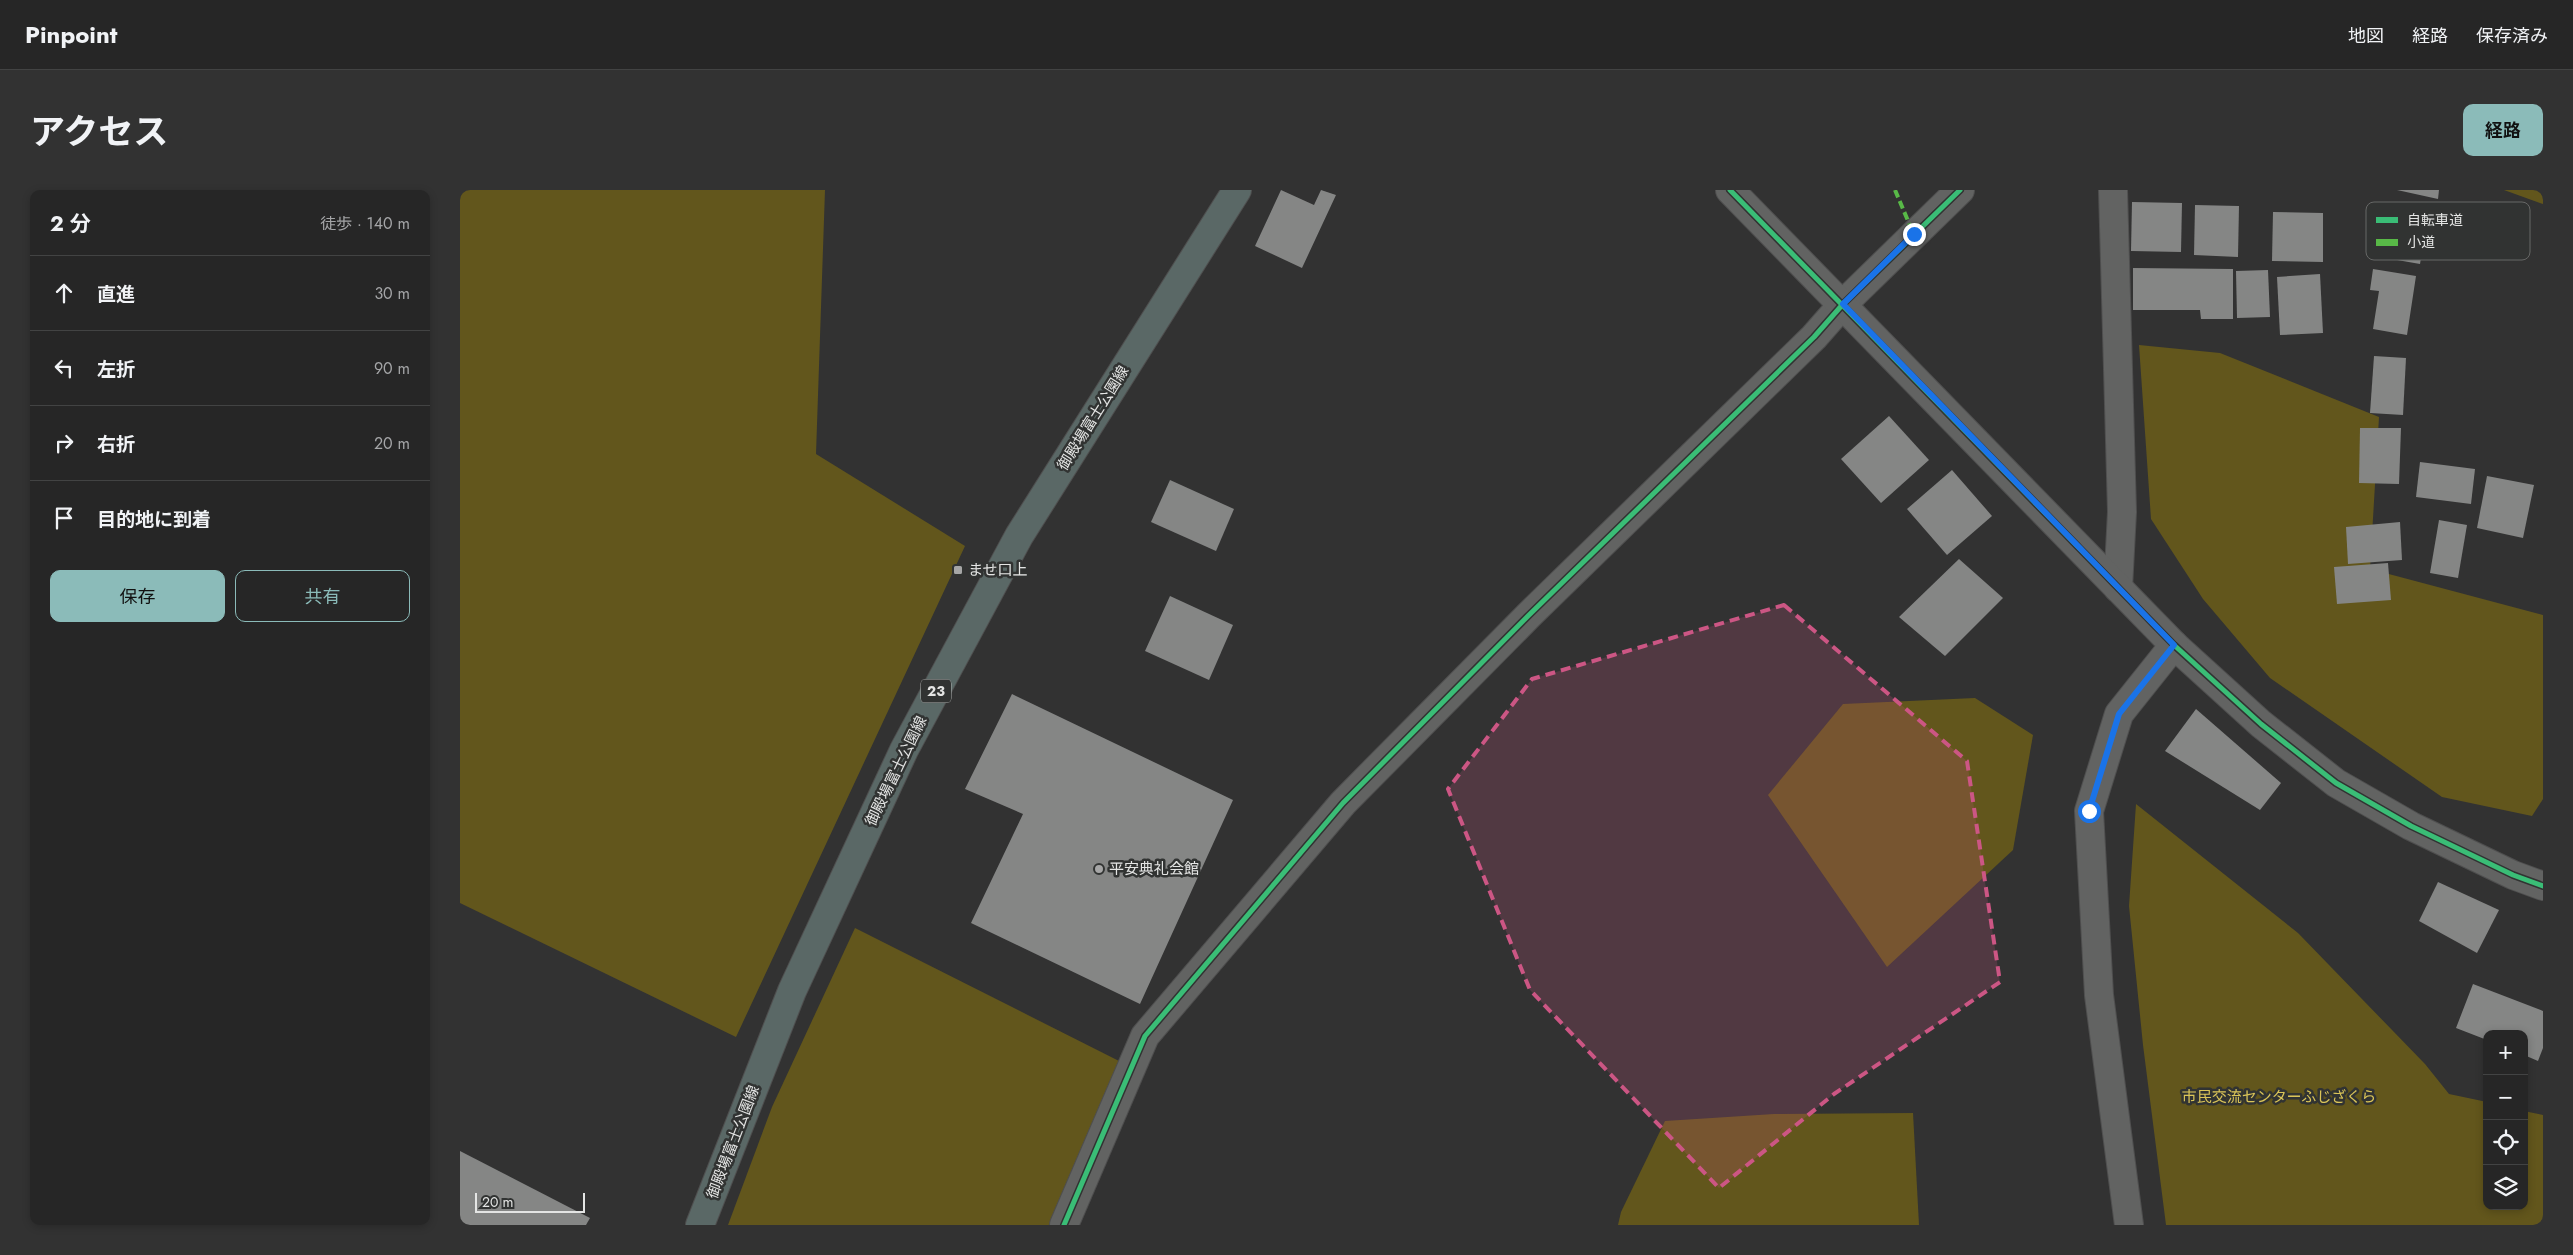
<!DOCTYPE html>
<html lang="ja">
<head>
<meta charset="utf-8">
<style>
  :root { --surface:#262626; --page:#323232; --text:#f1f3f6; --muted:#a4a5a7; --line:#424343; --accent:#8bbbb9 }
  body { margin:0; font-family:Jost,"Noto Sans JP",sans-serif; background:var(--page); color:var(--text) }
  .controls { position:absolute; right:15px; bottom:15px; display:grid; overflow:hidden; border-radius:10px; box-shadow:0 2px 8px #0003 }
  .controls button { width:45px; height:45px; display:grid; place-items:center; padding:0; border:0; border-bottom:1px solid var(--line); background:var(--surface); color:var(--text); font:25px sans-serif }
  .scale { position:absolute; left:15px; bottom:12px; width:110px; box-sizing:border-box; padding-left:5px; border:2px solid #e4e5e4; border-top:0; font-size:14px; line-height:18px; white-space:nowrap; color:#e4e5e4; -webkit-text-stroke:4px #313332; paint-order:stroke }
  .stop { position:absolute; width:15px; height:15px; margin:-11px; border:4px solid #1a73e8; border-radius:50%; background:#fff }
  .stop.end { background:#1a73e8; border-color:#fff; box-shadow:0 1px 5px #0008 }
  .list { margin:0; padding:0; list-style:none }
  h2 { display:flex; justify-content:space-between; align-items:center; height:65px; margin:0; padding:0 20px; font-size:21px }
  h2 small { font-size:16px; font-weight:400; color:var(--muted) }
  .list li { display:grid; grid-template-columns:32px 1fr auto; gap:15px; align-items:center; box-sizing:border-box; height:75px; padding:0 20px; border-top:1px solid var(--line) }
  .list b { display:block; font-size:19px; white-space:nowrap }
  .list em { font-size:16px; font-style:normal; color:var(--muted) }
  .actions { display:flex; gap:10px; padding:15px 20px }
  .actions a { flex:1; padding:11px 0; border:1px solid var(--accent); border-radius:10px; text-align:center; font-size:18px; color:var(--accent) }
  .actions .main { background:var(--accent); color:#111 }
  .icon { flex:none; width:28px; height:28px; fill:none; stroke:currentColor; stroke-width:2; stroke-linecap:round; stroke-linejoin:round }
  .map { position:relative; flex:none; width:2083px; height:1035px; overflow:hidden; border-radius:10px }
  header { display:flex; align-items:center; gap:30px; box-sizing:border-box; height:70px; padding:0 25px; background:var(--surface); border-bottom:1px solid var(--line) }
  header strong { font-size:24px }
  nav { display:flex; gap:28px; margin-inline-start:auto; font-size:18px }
  .intro { display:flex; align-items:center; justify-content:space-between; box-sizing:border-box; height:120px; padding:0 30px }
  h1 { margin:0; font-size:35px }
  .button { padding:12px 22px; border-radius:10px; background:var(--accent); color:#111; font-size:18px; font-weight:700 }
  main { display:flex; gap:30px; padding:0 30px }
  aside { flex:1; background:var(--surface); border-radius:10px; box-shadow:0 2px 8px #0003 }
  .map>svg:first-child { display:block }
  .green { fill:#62561c }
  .building { fill:#858685 }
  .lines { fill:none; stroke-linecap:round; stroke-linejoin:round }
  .minor-casing { stroke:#4f4f4f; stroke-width:30 }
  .tertiary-casing { stroke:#4f4f4f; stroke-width:30 }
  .primary-casing { stroke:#4f4f4f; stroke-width:30 }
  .minor { stroke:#626362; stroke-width:28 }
  .tertiary { stroke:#626362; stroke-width:28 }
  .primary { stroke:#5a6866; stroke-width:28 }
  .quiet { stroke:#58b947; stroke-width:4; stroke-dasharray:8 4; stroke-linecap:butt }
  .cycleway-casing { stroke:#313332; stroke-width:8 }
  .cycleway { stroke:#3abd76; stroke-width:5 }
  .route { stroke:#1a73e8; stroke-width:6 }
  .marked { fill:#cc5684; fill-opacity:0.2; stroke:#cc5684; stroke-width:4; stroke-dasharray:10 6; stroke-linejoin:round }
  .poi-dot { fill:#a6a6a6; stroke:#313332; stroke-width:2 }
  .labels { text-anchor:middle; stroke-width:5; stroke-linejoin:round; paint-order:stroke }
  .shield { fill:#313332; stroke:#aeb0af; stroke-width:1 }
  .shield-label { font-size:14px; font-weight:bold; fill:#e4e5e4 }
  .street-label { font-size:15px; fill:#e4e5e4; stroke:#313332 }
  .poi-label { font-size:15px; fill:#e4e5e4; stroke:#313332; text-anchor:start }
  .park-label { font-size:15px; fill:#dbc558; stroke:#313332 }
  .key { fill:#313332; stroke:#676867; stroke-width:1 }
  .key-label { font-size:14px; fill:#e4e5e4 }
</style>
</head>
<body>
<header>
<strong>Pinpoint</strong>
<nav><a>地図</a><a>経路</a><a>保存済み</a></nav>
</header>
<div class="intro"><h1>アクセス</h1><a class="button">経路</a></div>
<main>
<aside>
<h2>2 分<small>徒歩 · 140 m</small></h2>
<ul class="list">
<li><svg class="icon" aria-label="ahead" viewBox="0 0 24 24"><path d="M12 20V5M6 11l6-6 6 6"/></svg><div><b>直進</b></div><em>30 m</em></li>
<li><svg class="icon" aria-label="left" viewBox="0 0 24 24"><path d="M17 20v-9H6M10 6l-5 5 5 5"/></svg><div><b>左折</b></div><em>90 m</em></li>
<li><svg class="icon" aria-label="right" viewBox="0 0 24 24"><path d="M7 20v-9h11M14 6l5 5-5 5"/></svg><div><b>右折</b></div><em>20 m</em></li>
<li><svg class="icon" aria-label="arrive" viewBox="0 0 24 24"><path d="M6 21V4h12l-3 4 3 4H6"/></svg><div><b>目的地に到着</b></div></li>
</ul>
<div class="actions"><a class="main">保存</a><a>共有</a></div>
</aside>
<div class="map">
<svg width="2083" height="1035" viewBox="0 0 2083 1035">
  <rect width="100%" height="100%" fill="#323232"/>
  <g class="green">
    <path d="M 0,0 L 365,0 L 356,264 L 505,356 L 276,847 L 0,713 Z"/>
    <path d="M 2044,0 L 2083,0 L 2083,14 Z"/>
    <path d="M 1679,155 L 1760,163 L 1919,227 L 1910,379 L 2083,425 L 2083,609 L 2072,626 L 1982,607 L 1810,488 L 1743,409 L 1691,329 Z"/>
    <path d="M 1515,508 L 1573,545 L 1553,660 L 1427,777 L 1308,605 L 1383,514 Z"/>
    <path d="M 1676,614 L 1838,743 L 1965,874 L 1989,904 L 2027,912 L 2027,1016 L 2064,1016 L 2064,921 L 2083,925 L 2083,1035 L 1706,1035 L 1683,855 L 1669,716 Z"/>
    <path d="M 395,738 L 663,873 L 590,1035 L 268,1035 L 312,917 Z"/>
    <path d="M 1453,923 L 1459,1035 L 1158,1035 L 1161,1022 L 1205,931 L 1314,924 Z"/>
  </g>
  <g class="building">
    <path d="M 821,0 L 854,15 L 861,0 L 876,5 L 842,78 L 795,56 Z"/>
    <path d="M 1937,0 L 1979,0 L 1978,9 Z"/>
    <path d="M 1672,12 L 1722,13 L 1721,62 L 1671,61 Z"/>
    <path d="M 1928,12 L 1969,19 L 1960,74 L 1920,67 Z"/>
    <path d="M 1735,15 L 1779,16 L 1778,67 L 1734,65 Z"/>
    <path d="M 1813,22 L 1863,23 L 1863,72 L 1812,71 Z"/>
    <path d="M 1673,78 L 1773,79 L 1773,129 L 1741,129 L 1740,120 L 1673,120 Z"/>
    <path d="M 1913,79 L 1956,86 L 1947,145 L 1913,139 L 1919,101 L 1910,100 Z"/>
    <path d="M 1808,80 L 1810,127 L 1777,128 L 1776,81 Z"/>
    <path d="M 1860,84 L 1863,143 L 1820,145 L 1817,87 Z"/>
    <path d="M 1914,166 L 1946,168 L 1943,225 L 1910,223 Z"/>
    <path d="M 1429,226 L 1469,270 L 1421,313 L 1381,269 Z"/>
    <path d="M 1900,238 L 1941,238 L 1939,294 L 1899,293 Z"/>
    <path d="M 1960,272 L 2015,279 L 2011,314 L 1956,307 Z"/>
    <path d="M 1492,280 L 1532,326 L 1487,365 L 1447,319 Z"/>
    <path d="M 2027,286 L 2074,295 L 2063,348 L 2017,338 Z"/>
    <path d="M 710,290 L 774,319 L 756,361 L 691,332 Z"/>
    <path d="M 1979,330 L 2007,335 L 1998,388 L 1970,383 Z"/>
    <path d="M 1940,332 L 1942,370 L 1888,374 L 1886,337 Z"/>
    <path d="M 1499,369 L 1543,408 L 1485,466 L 1439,427 Z"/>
    <path d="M 1928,373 L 1931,410 L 1877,414 L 1874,377 Z"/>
    <path d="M 710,406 L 773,435 L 749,490 L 685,461 Z"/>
    <path d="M 552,504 L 773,610 L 680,814 L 511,733 L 563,624 L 505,599 Z"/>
    <path d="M 1736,519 L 1821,593 L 1800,620 L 1705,561 Z"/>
    <path d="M 1978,692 L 2039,720 L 2017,763 L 1959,731 Z"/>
    <path d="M 2013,794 L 2083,821 L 2083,858 L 2078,871 L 2064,865 L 2064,844 L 2027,844 L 2027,850 L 1996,838 Z"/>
    <path d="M 0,961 L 130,1028 L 126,1035 L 0,1035 Z"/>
  </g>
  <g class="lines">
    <g class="minor-casing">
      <g id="minor">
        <path d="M 1653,0 L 1662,322 L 1658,398"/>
        <path d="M 604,1035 L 685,846 L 883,613 L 1069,425 L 1354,147 L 1383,114 L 1500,0"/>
      </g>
    </g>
    <g class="tertiary-casing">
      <g id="tertiary">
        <path d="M 1270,0 L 1714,455 L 1801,534 L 1876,593 L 1951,636 L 2053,685 L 2083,696"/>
        <path d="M 1669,1035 L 1639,805 L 1629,621 L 1659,524 L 1714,455"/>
      </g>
    </g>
    <g class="primary-casing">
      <path id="primary" d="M 240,1035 L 332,801 L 444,560 L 559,346 L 777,0"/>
    </g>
    <use href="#minor" class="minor"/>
    <use href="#tertiary" class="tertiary"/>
    <use href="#primary" class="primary"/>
    <path class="quiet" d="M 1435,0 L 1454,45"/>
    <g class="cycleway-casing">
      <g id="cycleway">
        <path d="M 1270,0 L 1714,455 L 1801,534 L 1876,593 L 1951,636 L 2053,685 L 2083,696"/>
        <path d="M 604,1035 L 685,846 L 883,613 L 1069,425 L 1354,147 L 1383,114 L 1500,0"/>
      </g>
    </g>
    <use href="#cycleway" class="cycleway"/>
  </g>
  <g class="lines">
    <path class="route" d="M 1454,44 L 1383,114 L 1714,455 L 1659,524 L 1629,621"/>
  </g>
  <path class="marked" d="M 1324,415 L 1507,571 L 1540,792 L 1374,904 L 1259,998 L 1070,800 L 988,599 L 1072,489 Z"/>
  <g class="poi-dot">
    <rect x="493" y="375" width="10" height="10" rx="2.5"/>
    <circle cx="639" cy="679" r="5"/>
  </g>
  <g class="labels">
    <rect class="shield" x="461" y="489.5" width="30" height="23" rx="4"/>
    <g class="shield-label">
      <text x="476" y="506">23</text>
    </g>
    <g class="street-label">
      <text transform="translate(633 228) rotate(-58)" y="5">御殿場富士公園線</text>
      <text transform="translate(436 581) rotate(-64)" y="5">御殿場富士公園線</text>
      <text transform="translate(273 952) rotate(-69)" y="5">御殿場富士公園線</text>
    </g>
    <g class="poi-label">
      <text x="508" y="385">ませ口上</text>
      <text x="649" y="684">平安典礼会館</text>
    </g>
    <g class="park-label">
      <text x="1819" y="912">市民交流センターふじざくら</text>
    </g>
  </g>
  <rect x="1906" y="12" width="164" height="58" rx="8" class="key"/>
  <rect x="1916" y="27" width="22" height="6" fill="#3abd76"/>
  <rect x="1916" y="49" width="22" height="7" fill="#58b947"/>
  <g class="key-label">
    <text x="1947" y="35">自転車道</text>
    <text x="1947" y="57">小道</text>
  </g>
</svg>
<div class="controls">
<button>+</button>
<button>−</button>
<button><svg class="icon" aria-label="locate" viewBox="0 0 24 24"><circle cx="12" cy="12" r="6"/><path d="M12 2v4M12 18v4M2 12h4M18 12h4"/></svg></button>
<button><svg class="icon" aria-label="layers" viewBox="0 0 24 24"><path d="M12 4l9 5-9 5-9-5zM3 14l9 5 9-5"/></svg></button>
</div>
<div class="scale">20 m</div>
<div class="stop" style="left:1629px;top:621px"></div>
<div class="stop end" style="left:1454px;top:44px"></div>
</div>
</main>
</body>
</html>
